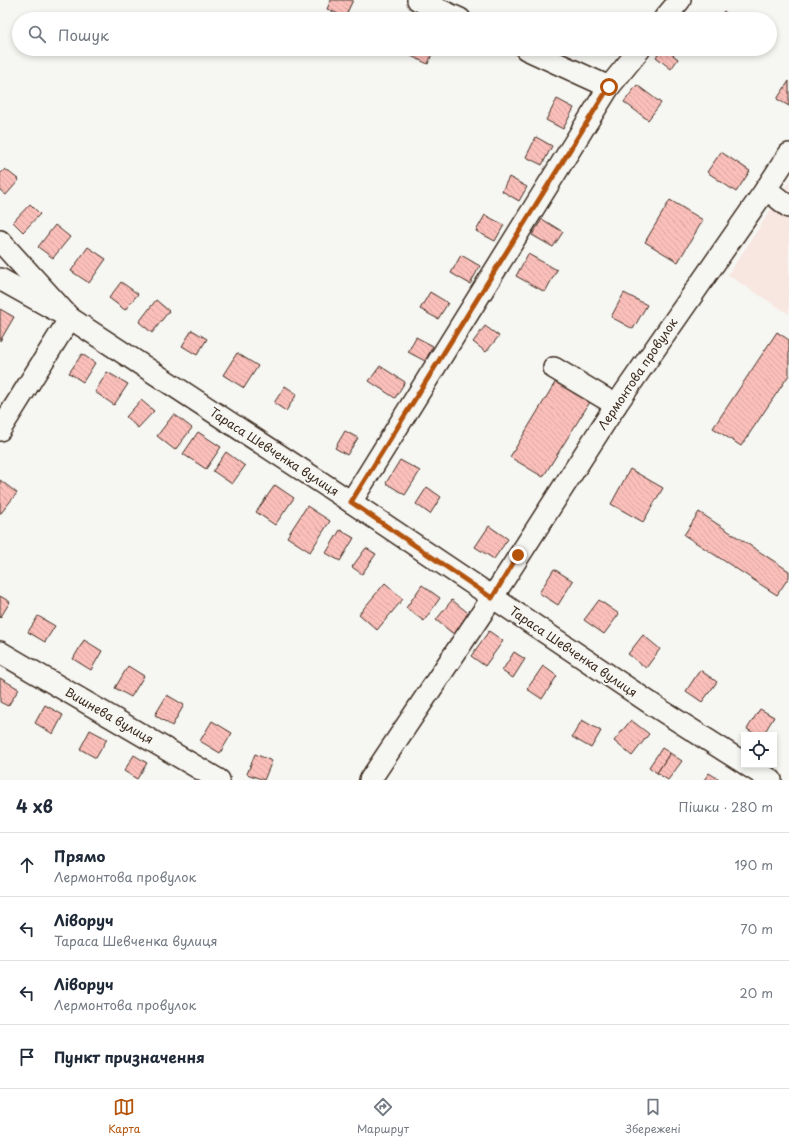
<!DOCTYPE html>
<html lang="uk">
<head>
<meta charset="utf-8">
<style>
  :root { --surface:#fff; --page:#f2f2f3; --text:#1f2937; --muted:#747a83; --line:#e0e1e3; --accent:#b45309 }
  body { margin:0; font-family:"Playpen Sans",sans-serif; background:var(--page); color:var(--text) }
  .controls { position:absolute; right:12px; bottom:12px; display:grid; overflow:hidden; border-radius:0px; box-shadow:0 2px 6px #0003 }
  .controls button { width:36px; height:36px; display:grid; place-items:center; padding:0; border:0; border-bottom:1px solid var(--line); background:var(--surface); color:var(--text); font:20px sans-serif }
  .stop { position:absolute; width:12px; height:12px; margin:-9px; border:3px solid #b45309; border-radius:50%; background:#fff }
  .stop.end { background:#b45309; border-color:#fff; box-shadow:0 1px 4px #0008 }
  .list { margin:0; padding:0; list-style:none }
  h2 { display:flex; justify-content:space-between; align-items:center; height:52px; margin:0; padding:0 16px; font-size:17px }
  h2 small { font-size:13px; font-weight:400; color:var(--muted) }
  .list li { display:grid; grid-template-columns:26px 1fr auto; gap:12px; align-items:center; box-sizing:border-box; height:64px; padding:0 16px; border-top:1px solid var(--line) }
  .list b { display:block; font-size:15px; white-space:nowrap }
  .list p { margin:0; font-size:13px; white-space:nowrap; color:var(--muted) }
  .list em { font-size:13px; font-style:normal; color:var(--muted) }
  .icon { flex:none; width:22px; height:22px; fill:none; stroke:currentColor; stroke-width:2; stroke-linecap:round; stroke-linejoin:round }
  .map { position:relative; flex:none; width:789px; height:780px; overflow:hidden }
  .search { position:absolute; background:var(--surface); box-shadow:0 2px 6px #0003; left:12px; right:12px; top:12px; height:44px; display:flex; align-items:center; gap:10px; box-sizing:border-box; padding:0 14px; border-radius:22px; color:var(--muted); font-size:15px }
  .sheet { height:308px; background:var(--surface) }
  nav { display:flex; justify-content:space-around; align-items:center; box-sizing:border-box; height:56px; border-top:1px solid var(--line); background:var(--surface); font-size:11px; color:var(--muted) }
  nav a { display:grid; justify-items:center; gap:2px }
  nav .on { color:var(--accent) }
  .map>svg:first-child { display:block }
  .built { fill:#f8e6e1 }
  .building { fill:url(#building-back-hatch); stroke:#3b2a1e }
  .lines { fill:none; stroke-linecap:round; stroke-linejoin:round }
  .minor-casing { stroke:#3b2a1e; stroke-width:24 }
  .minor { stroke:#f6f6f2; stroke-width:21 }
  .route { stroke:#b45309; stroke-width:5 }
  .labels { text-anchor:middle; stroke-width:4; stroke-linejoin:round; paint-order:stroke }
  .street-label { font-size:12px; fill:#3b2a1e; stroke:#f6f6f2 }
</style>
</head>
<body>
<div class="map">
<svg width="789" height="780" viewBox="0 0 789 780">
  <defs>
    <pattern id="building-back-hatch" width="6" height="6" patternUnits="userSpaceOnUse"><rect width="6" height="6" fill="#fbbfba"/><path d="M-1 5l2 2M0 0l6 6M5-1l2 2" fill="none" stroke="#d8a49f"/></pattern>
  </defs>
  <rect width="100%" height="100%" fill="#f6f6f2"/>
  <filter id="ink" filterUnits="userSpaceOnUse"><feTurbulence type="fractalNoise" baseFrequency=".025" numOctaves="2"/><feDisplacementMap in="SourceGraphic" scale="8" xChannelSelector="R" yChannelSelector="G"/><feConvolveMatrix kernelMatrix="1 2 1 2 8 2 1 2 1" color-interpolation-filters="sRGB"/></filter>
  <g filter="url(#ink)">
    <path class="built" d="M 789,182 L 789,314 L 728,275 Z"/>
    <g class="building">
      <path d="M 331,0 L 353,0 L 345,17 L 327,9 Z"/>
      <path d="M 724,11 L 733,19 L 717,19 Z"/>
      <path d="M 414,49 L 434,49 L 428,64 L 411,56 Z"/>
      <path d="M 600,49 L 612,49 L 609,55 Z"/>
      <path d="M 662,49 L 665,49 L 678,59 L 671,69 L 656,57 Z"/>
      <path d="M 789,81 L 789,106 L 777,99 Z"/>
      <path d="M 637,85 L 661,103 L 648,120 L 624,102 Z"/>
      <path d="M 557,99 L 574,108 L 563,129 L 546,120 Z"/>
      <path d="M 536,137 L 552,146 L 542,165 L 526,157 Z"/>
      <path d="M 721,152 L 750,171 L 736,192 L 707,172 Z"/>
      <path d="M 5,169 L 19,180 L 6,195 L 0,190 L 0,174 Z"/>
      <path d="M 509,177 L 527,187 L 519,201 L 502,191 Z"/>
      <path d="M 670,200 L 703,220 L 678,262 L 645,242 Z"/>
      <path d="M 30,204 L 40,214 L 23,232 L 13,222 Z"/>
      <path d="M 485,215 L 504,225 L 495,241 L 476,231 Z"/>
      <path d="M 542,219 L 563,232 L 553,247 L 532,235 Z"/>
      <path d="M 55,225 L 70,237 L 53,258 L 38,247 Z"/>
      <path d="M 88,247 L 106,259 L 89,283 L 71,271 Z"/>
      <path d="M 528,254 L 557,270 L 545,292 L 516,276 Z"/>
      <path d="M 461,255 L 480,266 L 470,284 L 451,273 Z"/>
      <path d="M 121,282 L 138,294 L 125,310 L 109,298 Z"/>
      <path d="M 430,292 L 448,303 L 438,319 L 420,309 Z"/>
      <path d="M 624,293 L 647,305 L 633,329 L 611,317 Z"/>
      <path d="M 156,300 L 169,311 L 152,333 L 139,322 Z"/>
      <path d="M 0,309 L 14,317 L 0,341 Z"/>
      <path d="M 485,326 L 499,336 L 486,352 L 473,342 Z"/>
      <path d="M 192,330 L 207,339 L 197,355 L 182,346 Z"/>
      <path d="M 777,332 L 789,340 L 789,375 L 741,446 L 713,428 Z"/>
      <path d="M 416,337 L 433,346 L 425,361 L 408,352 Z"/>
      <path d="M 237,353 L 258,366 L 244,388 L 223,375 Z"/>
      <path d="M 82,354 L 95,363 L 83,382 L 69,373 Z"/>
      <path d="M 380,366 L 405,382 L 395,398 L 369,381 Z"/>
      <path d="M 107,372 L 128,384 L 114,405 L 95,392 Z"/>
      <path d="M 556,381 L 590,402 L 543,477 L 510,457 Z"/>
      <path d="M 285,386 L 297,394 L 286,411 L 274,403 Z"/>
      <path d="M 141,400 L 154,411 L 138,428 L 126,417 Z"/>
      <path d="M 174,414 L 192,428 L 175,450 L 157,436 Z"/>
      <path d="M 345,431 L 358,438 L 347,455 L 335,448 Z"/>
      <path d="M 198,432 L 221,447 L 206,469 L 183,454 Z"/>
      <path d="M 226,452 L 245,466 L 232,484 L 213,471 Z"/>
      <path d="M 400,460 L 420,471 L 405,495 L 386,483 Z"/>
      <path d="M 630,469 L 663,488 L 643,522 L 611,504 Z"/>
      <path d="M 0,480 L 17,493 L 1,513 L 0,513 Z"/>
      <path d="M 275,485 L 294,498 L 275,525 L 256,512 Z"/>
      <path d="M 427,487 L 441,497 L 430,514 L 416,504 Z"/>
      <path d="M 307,506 L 330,521 L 310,552 L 287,537 Z"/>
      <path d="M 699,512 L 789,571 L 789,577 L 777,595 L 684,535 Z"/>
      <path d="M 489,526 L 508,539 L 494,559 L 475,547 Z"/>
      <path d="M 340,530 L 354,538 L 340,561 L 326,553 Z"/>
      <path d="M 366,548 L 376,554 L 362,574 L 352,567 Z"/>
      <path d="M 554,569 L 573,581 L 558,605 L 539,593 Z"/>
      <path d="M 385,583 L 403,599 L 377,630 L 359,614 Z"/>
      <path d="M 422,585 L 440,598 L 424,621 L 406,608 Z"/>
      <path d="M 0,596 L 10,602 L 0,618 Z"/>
      <path d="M 452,600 L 472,616 L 456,636 L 436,620 Z"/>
      <path d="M 599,600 L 619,614 L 604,634 L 584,620 Z"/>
      <path d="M 38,616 L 55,626 L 45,642 L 28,632 Z"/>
      <path d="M 489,631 L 503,641 L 485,666 L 471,656 Z"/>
      <path d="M 643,635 L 660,649 L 646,668 L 628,654 Z"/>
      <path d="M 84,640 L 102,651 L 91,670 L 73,659 Z"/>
      <path d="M 514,652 L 525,659 L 513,678 L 502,671 Z"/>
      <path d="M 128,666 L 144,676 L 131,697 L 115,688 Z"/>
      <path d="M 543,666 L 557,676 L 542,699 L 527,689 Z"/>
      <path d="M 700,670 L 717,682 L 702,702 L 686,691 Z"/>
      <path d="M 0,678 L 19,689 L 8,706 L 0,702 Z"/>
      <path d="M 167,695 L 184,705 L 172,726 L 155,715 Z"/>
      <path d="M 45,705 L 63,715 L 53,734 L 35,723 Z"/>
      <path d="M 760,709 L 774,717 L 763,735 L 757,735 L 747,729 Z"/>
      <path d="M 582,720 L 601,731 L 591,748 L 572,737 Z"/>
      <path d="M 631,720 L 649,734 L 632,756 L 614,741 Z"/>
      <path d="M 212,721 L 232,733 L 220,753 L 200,741 Z"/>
      <path d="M 90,730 L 107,739 L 96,758 L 80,749 Z"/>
      <path d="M 662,748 L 670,753 L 657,773 L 649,767 Z"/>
      <path d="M 670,753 L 682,761 L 668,780 L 657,773 Z"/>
      <path d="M 255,754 L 272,761 L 264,780 L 247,774 Z"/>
      <path d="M 134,755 L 147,763 L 137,779 L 124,771 Z"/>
      <path d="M 709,773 L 720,780 L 704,780 Z"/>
    </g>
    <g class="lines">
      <g class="minor-casing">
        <g id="minor">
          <path d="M 418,0 L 460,19"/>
          <path d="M 664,19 L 680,0"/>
          <path d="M 526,49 L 609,87"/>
          <path d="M 766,189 L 789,207"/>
          <path d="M 0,241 L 70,318 L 351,502 L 656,707 L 744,763"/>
          <path d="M 0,279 L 70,318 L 0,430"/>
          <path d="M 554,368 L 616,405"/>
          <path d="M 351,502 L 609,87 L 640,49"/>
          <path d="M 0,652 L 219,780"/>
          <path d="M 747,765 L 771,780"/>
          <path d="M 370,780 L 492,598 L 616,405 L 766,189 L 789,154"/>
        </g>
      </g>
      <use href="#minor" class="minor"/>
    </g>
  </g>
  <g class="lines" filter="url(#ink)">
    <path class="route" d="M 518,555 L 492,598 L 351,502 L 609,87"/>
  </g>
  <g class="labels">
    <g class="street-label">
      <text transform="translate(638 374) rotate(-56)" y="4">Лермонтова провулок</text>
      <text transform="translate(274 452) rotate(33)" y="4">Тараса Шевченка вулиця</text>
      <text transform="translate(573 652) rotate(34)" y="4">Тараса Шевченка вулиця</text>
      <text transform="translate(109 716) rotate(30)" y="4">Вишнева вулиця</text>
    </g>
  </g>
</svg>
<div class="controls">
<button><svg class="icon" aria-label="locate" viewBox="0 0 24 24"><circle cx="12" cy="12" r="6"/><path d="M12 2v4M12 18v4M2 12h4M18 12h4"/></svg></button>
</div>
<div class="stop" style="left:609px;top:87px"></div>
<div class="stop end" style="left:518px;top:555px"></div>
<div class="search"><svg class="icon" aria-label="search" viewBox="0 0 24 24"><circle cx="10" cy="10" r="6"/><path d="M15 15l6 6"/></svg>Пошук</div>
</div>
<section class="sheet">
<h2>4 хв<small>Пішки · 280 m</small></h2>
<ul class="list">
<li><svg class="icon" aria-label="ahead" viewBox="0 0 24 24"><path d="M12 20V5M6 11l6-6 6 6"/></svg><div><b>Прямо</b><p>Лермонтова провулок</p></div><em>190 m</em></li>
<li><svg class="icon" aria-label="left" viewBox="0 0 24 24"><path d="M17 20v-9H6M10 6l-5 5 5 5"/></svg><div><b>Ліворуч</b><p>Тараса Шевченка вулиця</p></div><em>70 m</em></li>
<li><svg class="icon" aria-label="left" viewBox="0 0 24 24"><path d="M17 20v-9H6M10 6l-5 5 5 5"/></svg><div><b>Ліворуч</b><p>Лермонтова провулок</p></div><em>20 m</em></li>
<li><svg class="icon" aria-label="arrive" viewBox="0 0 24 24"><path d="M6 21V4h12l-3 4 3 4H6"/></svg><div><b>Пункт призначення</b></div></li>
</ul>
</section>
<nav>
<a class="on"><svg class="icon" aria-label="map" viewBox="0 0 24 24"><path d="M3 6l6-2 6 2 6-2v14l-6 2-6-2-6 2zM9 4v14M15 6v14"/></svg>Карта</a>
<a><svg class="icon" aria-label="directions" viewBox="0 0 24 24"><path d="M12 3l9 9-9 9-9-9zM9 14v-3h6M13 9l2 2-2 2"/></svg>Маршрут</a>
<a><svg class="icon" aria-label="saved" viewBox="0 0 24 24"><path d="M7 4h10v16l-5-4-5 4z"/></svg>Збережені</a>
</nav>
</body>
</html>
